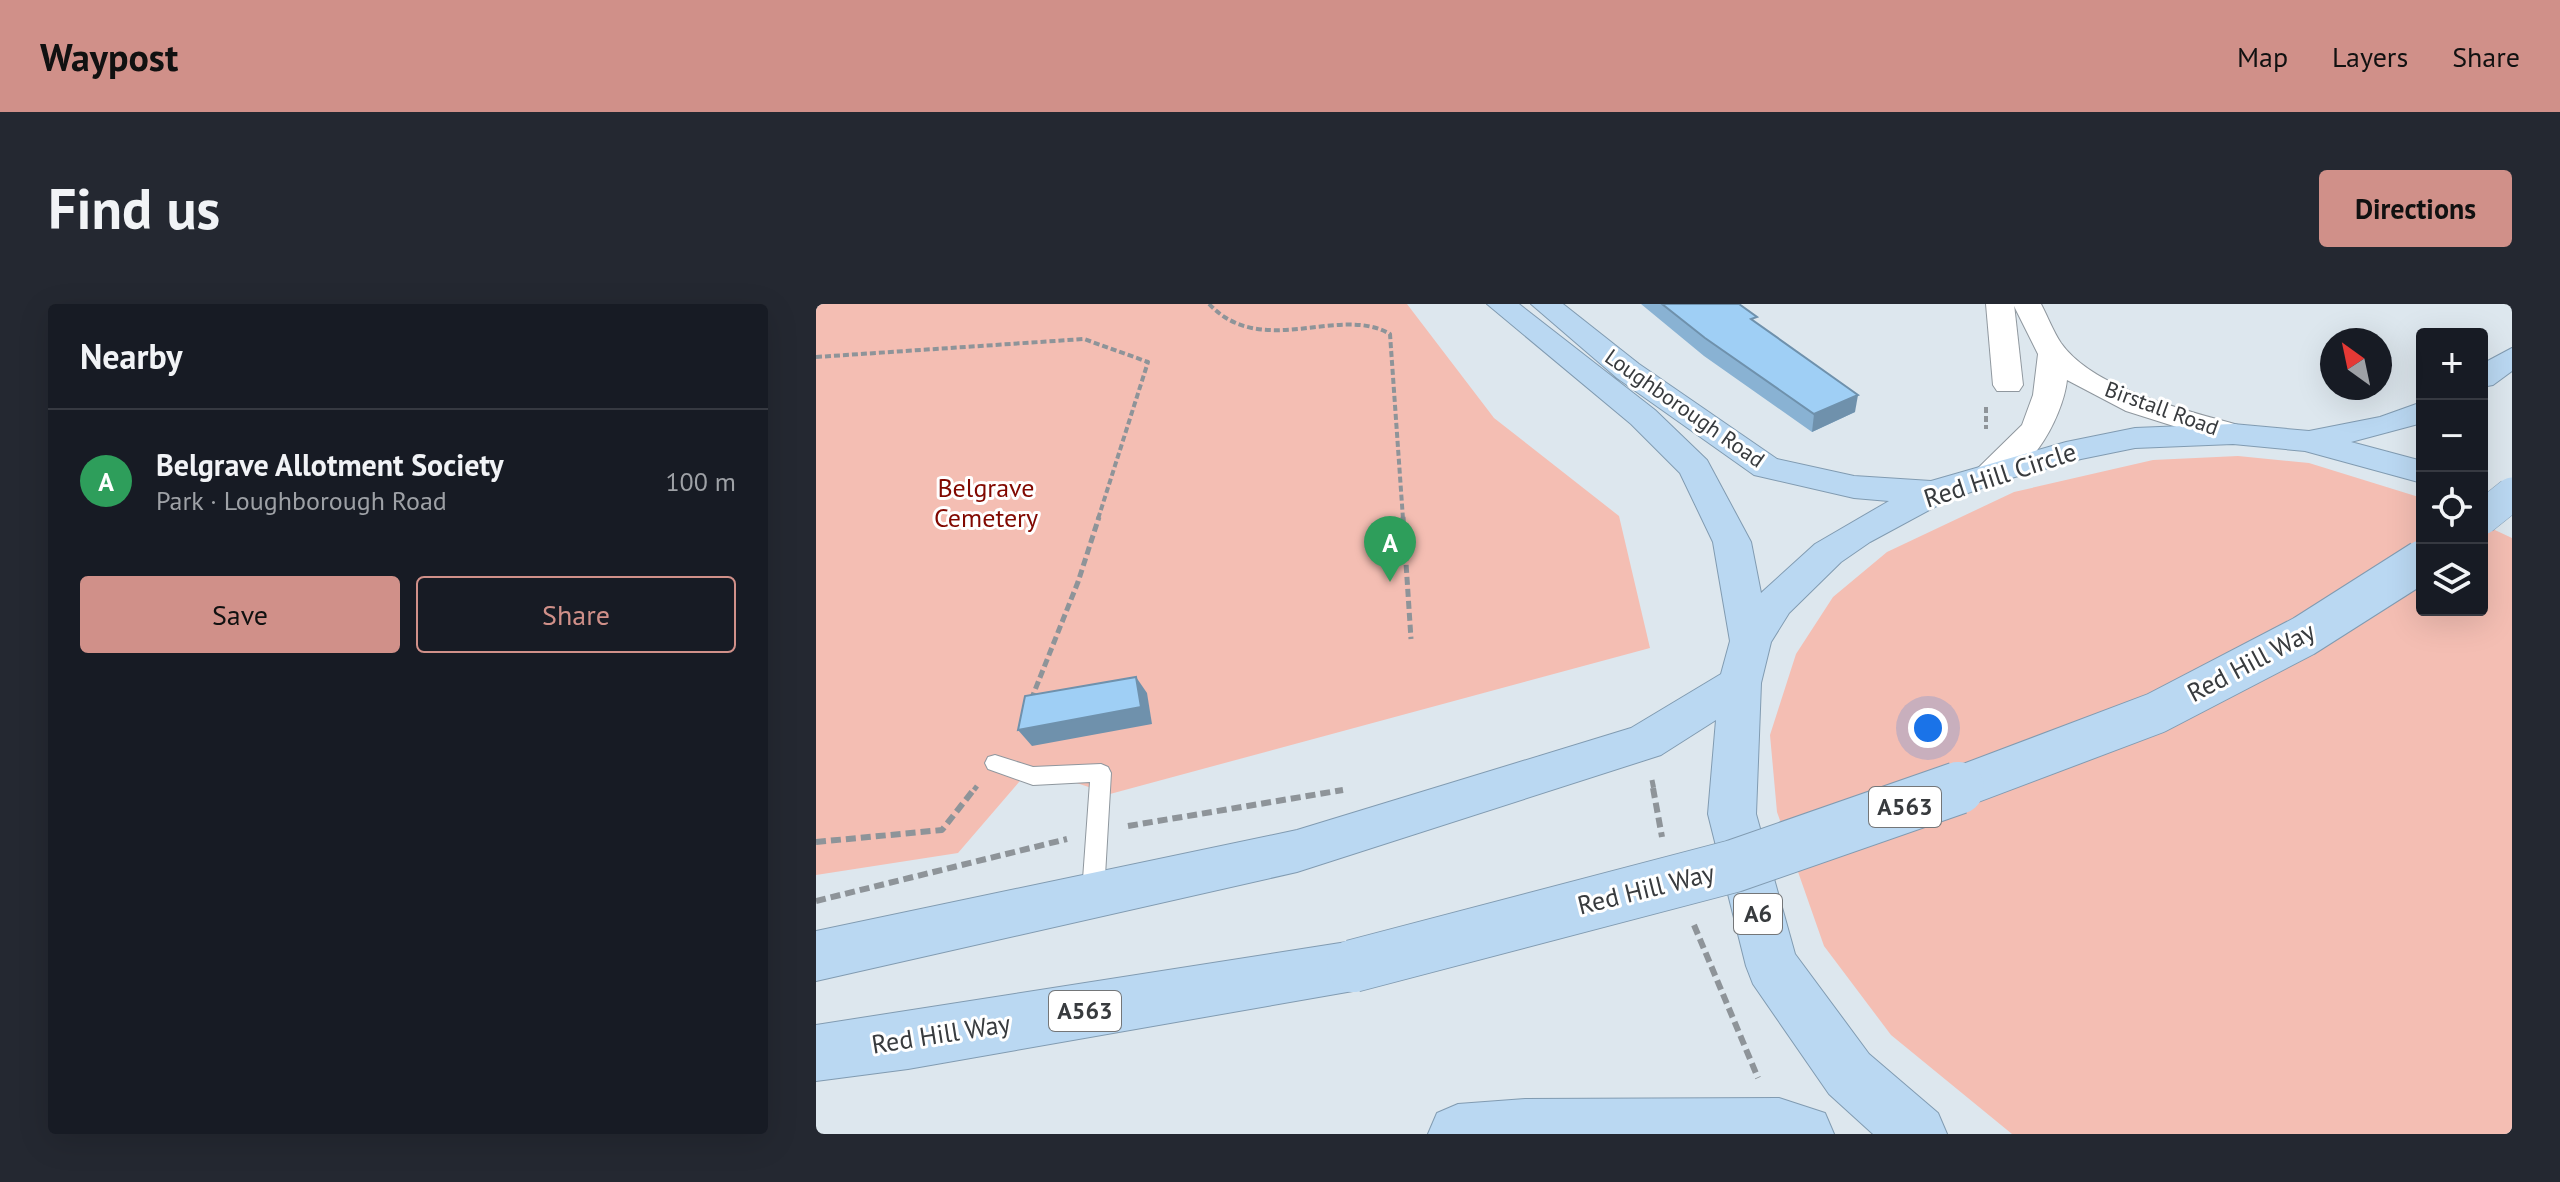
<!DOCTYPE html>
<html lang="en">
<head>
<meta charset="utf-8">
<style>
  :root { --surface:#171b24; --page:#242831; --text:#f1f3f6; --muted:#9ea1a6; --line:#363941; --accent:#d09089 }
  body { margin:0; font-family:"PT Sans",sans-serif; background:var(--page); color:var(--text) }
  .controls { position:absolute; right:24px; top:24px; display:grid; overflow:hidden; border-radius:8px; box-shadow:0 8px 32px #0002 }
  .controls button { width:72px; height:72px; display:grid; place-items:center; padding:0; border:0; border-bottom:2px solid var(--line); background:var(--surface); color:var(--text); font:40px sans-serif }
  .compass { position:absolute; left:1504px; top:24px; width:72px; height:72px; border-radius:50%; background:var(--surface); box-shadow:0 8px 32px #0002; rotate:327deg }
  .you { position:absolute; left:1112px; top:424px; width:28px; height:28px; margin:-20px; border:6px solid #fff; border-radius:50%; background:#1a73e8; box-shadow:0 0 0 12px #1a73e833 }
  .badge { display:grid; place-items:center; width:52px; height:52px; border-radius:50%; background:var(--accent); color:#fff; font-size:26px; font-weight:700 }
  .pin { position:absolute; translate:-50% -66px; filter:drop-shadow(0 2px 4px #0008) }
  .pin::after { content:''; position:absolute; top:42px; width:28px; height:24px; background:inherit; clip-path:polygon(0 0,100% 0,50% 100%) }
  .list { margin:0; padding:0; list-style:none }
  h2 { display:flex; justify-content:space-between; align-items:center; height:104px; margin:0; padding:0 32px; font-size:34px }
  h2 small { font-size:26px; font-weight:400; color:var(--muted) }
  .list li { display:grid; grid-template-columns:52px 1fr auto; gap:24px; align-items:center; box-sizing:border-box; height:144px; padding:0 32px; border-top:2px solid var(--line) }
  .list b { display:block; font-size:30px; white-space:nowrap }
  .list p { margin:0; font-size:26px; white-space:nowrap; color:var(--muted) }
  .list em { font-size:26px; font-style:normal; color:var(--muted) }
  .actions { display:flex; gap:16px; padding:24px 32px }
  .actions a { flex:1; padding:18px 0; border:2px solid var(--accent); border-radius:8px; text-align:center; font-size:28px; color:var(--accent) }
  .actions .main { background:var(--accent); color:#111 }
  .icon { flex:none; width:44px; height:44px; fill:none; stroke:currentColor; stroke-width:2; stroke-linecap:round; stroke-linejoin:round }
  .map { position:relative; flex:none; width:1696px; height:830px; overflow:hidden; border-radius:8px }
  header { display:flex; align-items:center; gap:48px; box-sizing:border-box; height:112px; padding:0 40px; background:var(--accent); color:#111 }
  header strong { font-size:38px }
  nav { display:flex; gap:44px; margin-inline-start:auto; font-size:28px }
  .intro { display:flex; align-items:center; justify-content:space-between; box-sizing:border-box; height:192px; padding:0 48px }
  h1 { margin:0; font-size:56px }
  .button { padding:20px 36px; border-radius:8px; background:var(--accent); color:#111; font-size:28px; font-weight:700 }
  main { display:flex; gap:48px; padding:0 48px }
  aside { flex:1; background:var(--surface); border-radius:8px; box-shadow:0 8px 32px #0002 }
  .map>svg:first-child { display:block }
  .green { fill:#f4beb3 }
  .lines { fill:none; stroke-linecap:round; stroke-linejoin:round }
  .service-casing { stroke:#8f979e; stroke-width:2 }
  .minor-casing { stroke:#8f979e; stroke-width:2 }
  .tertiary-casing { stroke:#8f979e; stroke-width:2 }
  .trunk-casing { stroke:#819bb1; stroke-width:2 }
  .path-far2 { stroke:#8e9499; stroke-width:4; stroke-dasharray:6 3; stroke-linecap:butt }
  .path-far1 { stroke:#8e9499; stroke-width:5; stroke-dasharray:8 4; stroke-linecap:butt }
  .path { stroke:#8e9499; stroke-width:6; stroke-dasharray:10 5; stroke-linecap:butt }
  .service { fill:#fff; fill-rule:evenodd }
  .minor { fill:#fff; fill-rule:evenodd }
  .tertiary { fill:#fff; fill-rule:evenodd }
  .trunk { fill:#bad8f2; fill-rule:evenodd }
  .trunk-bridge-far2-casing { stroke:#819bb1; stroke-width:34; stroke-linecap:butt }
  .trunk-bridge-far1-casing { stroke:#819bb1; stroke-width:43; stroke-linecap:butt }
  .trunk-bridge-casing { stroke:#819bb1; stroke-width:54; stroke-linecap:butt }
  .trunk-bridge-far2 { stroke:#bad8f2; stroke-width:33 }
  .trunk-bridge-far1 { stroke:#bad8f2; stroke-width:41 }
  .trunk-bridge { stroke:#bad8f2; stroke-width:52 }
  .wall { fill:#89b2d3 }
  .shaded-wall { fill:#6f91ac }
  .building { fill:#9fcff5; stroke:#6f91ac; stroke-width:2 }
  .labels { text-anchor:middle; stroke-width:6; stroke-linejoin:round; paint-order:stroke }
  .far-street-label { font-size:22px; fill:#383b3e; stroke:#fff }
  .shield { fill:#fff; stroke:#747678; stroke-width:2 }
  .shield-label { font-size:24px; font-weight:bold; fill:#383b3e }
  .street-label { font-size:26px; fill:#383b3e; stroke:#fff }
  .park-label { font-size:26px; fill:#810800; stroke:#fff }
</style>
</head>
<body>
<header>
<strong>Waypost</strong>
<nav><a>Map</a><a>Layers</a><a>Share</a></nav>
</header>
<div class="intro"><h1>Find us</h1><a class="button">Directions</a></div>
<main>
<aside>
<h2>Nearby<small></small></h2>
<ul class="list">
<li><span class="badge" style="background:#2e9e5b">A</span><div><b>Belgrave Allotment Society</b><p>Park · Loughborough Road</p></div><em>100 m</em></li>
</ul>
<div class="actions"><a class="main">Save</a><a>Share</a></div>
</aside>
<div class="map">
<svg width="1696" height="830" viewBox="0 0 1696 830">
  <rect width="100%" height="100%" fill="#dde7ee"/>
  <g class="green">
    <path d="M 0,0 L 591,0 L 678,114 L 803,212 L 834,344 L 294,490 L 215,464 L 142,549 L 0,571 Z"/>
    <path d="M 1422,152 L 1493,159 L 1606,194 L 1606,306 L 1666,306 L 1666,220 L 1696,234 L 1696,830 L 1196,830 L 1075,731 L 1008,642 L 961,508 L 954,431 L 980,350 L 1017,293 L 1071,248 L 1198,188 L 1337,156 Z"/>
  </g>
  <g class="lines">
    <g class="service-casing">
      <path id="service" d="M 179,451 L 217,463 L 285,460 L 292,463 L 295,469 L 288,589 L 285,596 L 277,599 L 269,596 L 266,589 L 274,478 L 217,481 L 172,465 L 169,459 L 172,453 Z"/>
    </g>
    <g class="minor-casing">
      <path id="minor" d="M 1170,0 L 1198,0 L 1207,81 L 1203,87 L 1181,87 L 1177,81 Z"/>
    </g>
    <g class="tertiary-casing">
      <path id="tertiary" d="M 1197,0 L 1225,0 C 1232,13 1237,27 1245,39 C 1279,87 1375,107 1429,123 L 1434,130 L 1429,137 L 1417,140 L 1405,137 L 1310,107 L 1251,76 C 1247,114 1208,187 1164,176 L 1158,168 L 1206,121 L 1217,91 L 1222,50 Z"/>
    </g>
    <g class="trunk-casing">
      <g id="trunk">
        <path d="M 671,0 L 703,0 L 839,106 L 891,156 L 935,238 L 945,289 L 999,240 L 1073,197 L 1038,194 L 938,171 L 801,74 L 715,0 L 747,0 L 823,60 L 961,155 L 1038,172 L 1115,177 L 1250,138 L 1319,124 L 1417,120 L 1493,127 L 1564,113 L 1606,98 L 1606,119 L 1535,138 L 1606,157 L 1606,179 L 1489,147 L 1417,140 L 1319,144 L 1265,155 L 1188,176 L 1130,197 L 1054,238 L 1025,258 L 973,309 L 955,338 L 945,379 L 940,510 L 979,650 L 1053,750 L 1122,809 L 1131,830 L 1057,830 L 1013,790 L 937,680 L 930,662 L 892,510 L 900,416 L 845,451 L 481,568 L 0,677 L 0,627 L 481,526 L 815,424 L 905,370 L 914,337 L 897,238 L 864,169 L 815,120 Z"/>
        <path d="M 1696,44 L 1696,67 L 1677,81 L 1666,83 L 1666,60 Z"/>
        <path d="M 537,637 L 556,644 L 563,662 L 556,680 L 537,687 L 92,765 L 0,777 L 0,721 Z"/>
        <path d="M 963,794 L 1009,809 L 1018,830 L 612,830 L 621,809 L 642,800 L 709,795 Z"/>
      </g>
    </g>
    <g class="path-far2">
      <path d="M 393,0 C 446,56 523,0 574,30 L 587,215"/>
      <path d="M 0,53 L 268,35 L 332,58 L 282,215"/>
      <path d="M 1170,103 L 1170,125"/>
    </g>
    <g class="path-far1">
      <path d="M 587,213 L 595,335"/>
      <path d="M 215,396 L 262,278 L 283,213"/>
      <path d="M 836,476 L 838,486"/>
      <path d="M 158,486 L 161,482"/>
    </g>
    <g class="path">
      <path d="M 837,484 L 846,533"/>
      <path d="M 312,522 L 527,486"/>
      <path d="M 0,538 L 126,526 L 159,484"/>
      <path d="M 0,597 L 251,535"/>
      <path d="M 878,621 L 942,774"/>
    </g>
    <use href="#service" class="service"/>
    <use href="#minor" class="minor"/>
    <use href="#tertiary" class="tertiary"/>
    <use href="#trunk" class="trunk"/>
    <g class="trunk-bridge-far2-casing">
      <path id="trunk-bridge-far2" d="M 1666,214 L 1696,190"/>
    </g>
    <g class="trunk-bridge-far1-casing">
      <path id="trunk-bridge-far1" d="M 1136,486 L 1340,409 L 1488,332 L 1606,257"/>
    </g>
    <g class="trunk-bridge-casing">
      <path id="trunk-bridge" d="M 537,662 L 918,562 L 1142,484"/>
    </g>
    <use href="#trunk-bridge-far2" class="trunk-bridge-far2"/>
    <use href="#trunk-bridge-far1" class="trunk-bridge-far1"/>
    <use href="#trunk-bridge" class="trunk-bridge"/>
  </g>
  <path class="wall" d="M 825,0 L 923,0 L 940,19 L 1039,108 L 996,128 L 888,52 Z"/>
  <g class="shaded-wall">
    <path d="M 1042,91 L 1039,108 L 996,128 L 998,110 Z"/>
    <path d="M 320,373 L 331,389 L 336,420 L 216,442 L 202,426 Z"/>
  </g>
  <g class="building">
    <path d="M 846,0 L 923,0 L 941,13 L 935,15 L 1042,91 L 998,110 L 889,34 Z"/>
    <path d="M 320,373 L 325,403 L 202,426 L 209,392 Z"/>
  </g>
  <g class="labels">
    <g class="far-street-label">
      <text transform="translate(869 104) rotate(35)" y="8">Loughborough Road</text>
      <text transform="translate(1346 104) rotate(20)" y="8">Birstall Road</text>
    </g>
    <g class="shield">
      <rect x="1053" y="483" width="72" height="40" rx="6"/>
      <rect x="918" y="590" width="48" height="40" rx="6"/>
      <rect x="233" y="687" width="72" height="40" rx="6"/>
    </g>
    <g class="shield-label">
      <text x="1089" y="511">A563</text>
      <text x="942" y="618">A6</text>
      <text x="269" y="715">A563</text>
    </g>
    <g class="street-label">
      <text transform="translate(1184 171) rotate(-18)" y="9">Red Hill Circle</text>
      <text transform="translate(1435 358) rotate(-28)" y="9">Red Hill Way</text>
      <text transform="translate(830 585) rotate(-14)" y="9">Red Hill Way</text>
      <text transform="translate(125 730) rotate(-9)" y="9">Red Hill Way</text>
    </g>
    <g class="park-label">
      <text x="170" y="193">Belgrave<tspan x="170" dy="30">Cemetery</tspan></text>
    </g>
  </g>
</svg>
<div class="controls">
<button>+</button>
<button>−</button>
<button><svg class="icon" aria-label="locate" viewBox="0 0 24 24"><circle cx="12" cy="12" r="6"/><path d="M12 2v4M12 18v4M2 12h4M18 12h4"/></svg></button>
<button><svg class="icon" aria-label="layers" viewBox="0 0 24 24"><path d="M12 4l9 5-9 5-9-5zM3 14l9 5 9-5"/></svg></button>
</div>
<svg class="compass" viewBox="-18 -18 36 36"><path d="M0-13l5 13h-10z" fill="#e53935"/><path d="M0 13l5-13h-10z" fill="#9ea1a6"/></svg>
<div class="you"></div>
<div class="pin badge" style="left:574px;top:278px;background:#2e9e5b">A</div>
</div>
</main>
</body>
</html>
